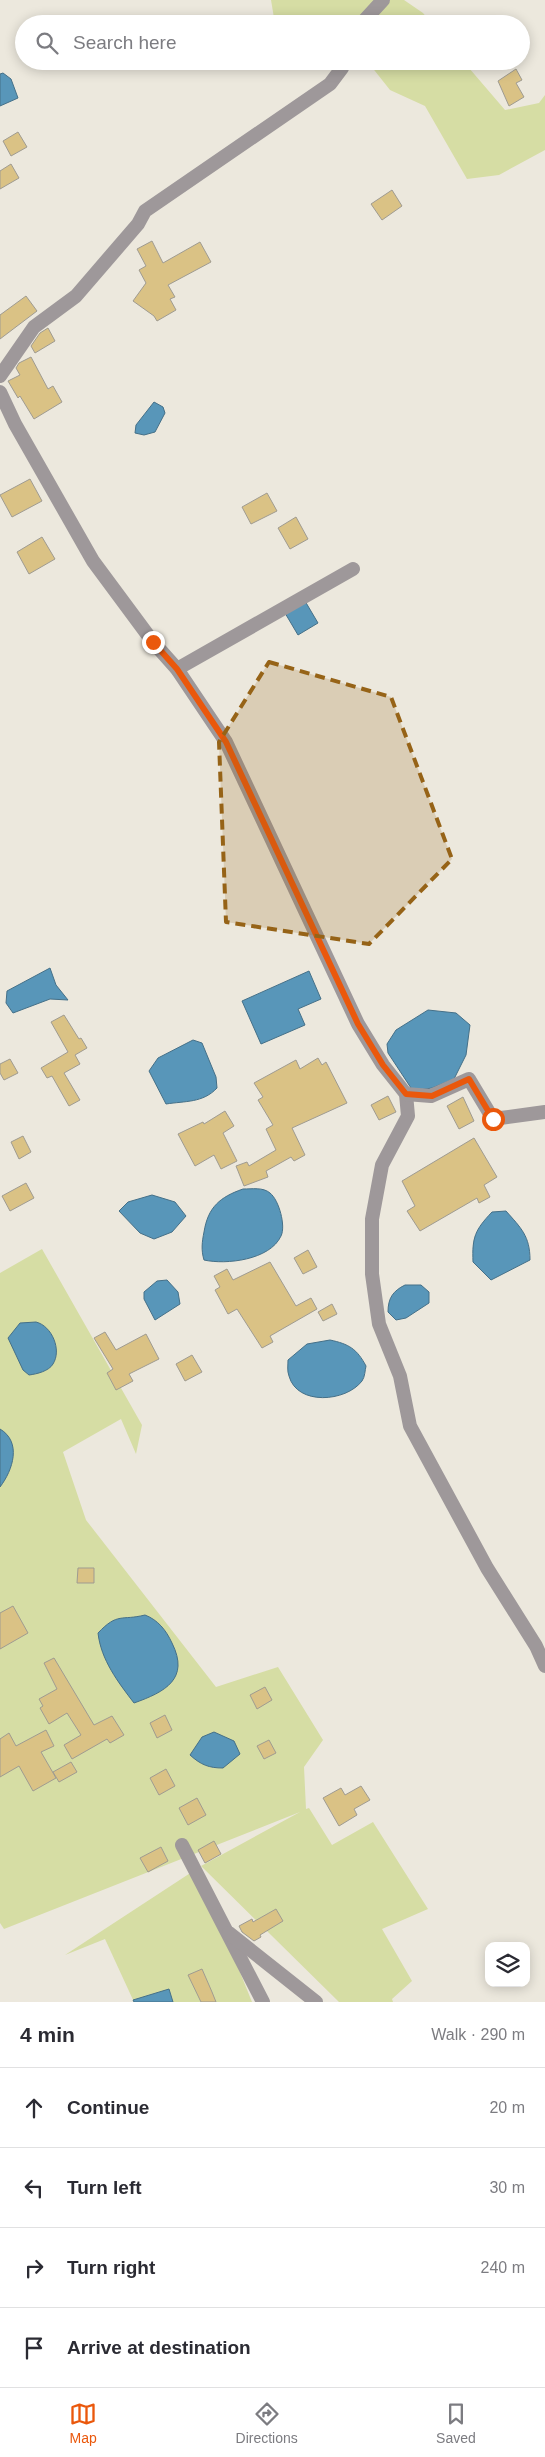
<!DOCTYPE html>
<html lang="en">
<head>
<meta charset="utf-8">
<style>
  :root { --surface:#fff; --page:#f2f2f3; --text:#2b2b33; --muted:#7c7c81; --line:#e1e1e2; --accent:#ea580c }
  body { margin:0; font-family:Helvetica,sans-serif; background:var(--page); color:var(--text) }
  .controls { position:absolute; right:15px; bottom:15px; display:grid; overflow:hidden; border-radius:10px; box-shadow:0 2px 12px #0003 }
  .controls button { width:45px; height:45px; display:grid; place-items:center; padding:0; border:0; border-bottom:1px solid var(--line); background:var(--surface); color:var(--text); font:25px sans-serif }
  .stop { position:absolute; width:15px; height:15px; margin:-11px; border:4px solid #ea580c; border-radius:50%; background:#fff }
  .stop.end { background:#ea580c; border-color:#fff; box-shadow:0 1px 5px #0008 }
  .list { margin:0; padding:0; list-style:none }
  h2 { display:flex; justify-content:space-between; align-items:center; height:65px; margin:0; padding:0 20px; font-size:21px }
  h2 small { font-size:16px; font-weight:400; color:var(--muted) }
  .list li { display:grid; grid-template-columns:32px 1fr auto; gap:15px; align-items:center; box-sizing:border-box; height:80px; padding:0 20px; border-top:1px solid var(--line) }
  .list b { display:block; font-size:19px; white-space:nowrap }
  .list em { font-size:16px; font-style:normal; color:var(--muted) }
  .icon { flex:none; width:28px; height:28px; fill:none; stroke:currentColor; stroke-width:2; stroke-linecap:round; stroke-linejoin:round }
  .map { position:relative; flex:none; width:545px; height:2002px; overflow:hidden }
  .search { position:absolute; background:var(--surface); box-shadow:0 2px 12px #0003; left:15px; right:15px; top:15px; height:55px; display:flex; align-items:center; gap:12px; box-sizing:border-box; padding:0 18px; border-radius:28px; color:var(--muted); font-size:19px }
  .sheet { height:385px; background:var(--surface) }
  nav { display:flex; justify-content:space-around; align-items:center; box-sizing:border-box; height:70px; border-top:1px solid var(--line); background:var(--surface); font-size:14px; color:var(--muted) }
  nav a { display:grid; justify-items:center; gap:2px }
  nav .on { color:var(--accent) }
  .map>svg:first-child { display:block }
  .green { fill:#d6dda4 }
  .water { fill:#5896b9; stroke:#457088 }
  .building { fill:#dac285; stroke:#9f9b91 }
  .lines { fill:none; stroke-linecap:round; stroke-linejoin:round }
  .minor { stroke:#9e989a; stroke-width:14 }
  .route { stroke:#ea580c; stroke-width:6 }
  .marked { fill:#966317; fill-opacity:0.2; stroke:#966317; stroke-width:4; stroke-dasharray:10 6; stroke-linejoin:round }
</style>
</head>
<body>
<div class="map">
<svg width="545" height="2002" viewBox="0 0 545 2002">
  <rect width="100%" height="100%" fill="#ece8dd"/>
  <g class="green">
    <path d="M 271,0 L 404,0 L 423,13 L 432,24 L 275,24 Z"/>
    <path d="M 367,61 L 463,61 L 505,110 L 539,103 L 545,95 L 545,150 L 499,175 L 467,179 L 425,106 L 390,90 Z"/>
    <path d="M 42,1249 L 142,1425 L 136,1454 L 121,1419 L 63,1452 L 86,1520 L 216,1687 L 278,1667 L 323,1740 L 304,1767 L 306,1809 L 309,1808 L 332,1845 L 373,1822 L 428,1909 L 382,1929 L 412,1981 L 392,1999 L 393,2002 L 339,2002 L 201,1866 L 300,1812 L 4,1929 L 0,1923 L 0,1273 Z"/>
    <path d="M 198,1868 L 252,2002 L 134,2002 L 105,1939 L 65,1955 Z"/>
  </g>
  <g class="water">
    <path d="M 3,73 L 11,79 L 18,98 L 0,106 L 0,74 Z"/>
    <path d="M 154,402 L 163,407 L 165,413 L 155,432 L 144,435 L 135,433 L 136,425 Z"/>
    <path d="M 305,601 L 318,623 L 298,635 L 285,613 Z"/>
    <path d="M 50,968 L 56,985 L 68,1000 L 50,999 L 13,1013 L 6,1003 L 7,991 Z"/>
    <path d="M 309,971 L 321,999 L 298,1009 L 305,1025 L 261,1044 L 242,1001 Z"/>
    <path d="M 428,1010 L 456,1013 L 470,1025 L 466,1055 L 454,1079 L 432,1088 L 413,1091 L 388,1053 L 387,1044 L 396,1030 Z"/>
    <path d="M 193,1040 L 202,1043 L 216,1077 L 217,1088 C 203,1103 185,1101 166,1104 L 149,1071 L 158,1058 Z"/>
    <path d="M 243,1189 C 252,1189 263,1187 270,1193 C 279,1200 286,1226 281,1236 C 270,1260 226,1265 204,1260 C 201,1250 202,1242 204,1232 C 208,1207 220,1197 243,1189 Z"/>
    <path d="M 152,1195 L 175,1202 L 186,1216 L 172,1232 L 154,1239 L 140,1233 L 119,1211 L 128,1202 Z"/>
    <path d="M 506,1211 C 521,1228 530,1236 530,1260 L 491,1280 L 473,1262 C 472,1237 475,1230 492,1212 Z"/>
    <path d="M 167,1280 L 178,1292 L 180,1304 L 155,1320 L 144,1299 L 144,1292 L 157,1281 Z"/>
    <path d="M 405,1285 L 421,1285 L 429,1292 L 429,1303 L 406,1318 L 396,1320 L 388,1312 C 388,1298 393,1291 405,1285 Z"/>
    <path d="M 36,1322 C 52,1326 62,1350 53,1364 C 49,1371 37,1374 29,1375 L 23,1370 L 8,1338 L 20,1323 Z"/>
    <path d="M 330,1340 C 349,1344 357,1349 366,1366 C 365,1370 365,1377 362,1381 C 346,1402 297,1406 289,1376 C 287,1371 288,1365 288,1360 L 307,1344 Z"/>
    <path d="M 0,1429 C 22,1442 13,1470 0,1487 Z"/>
    <path d="M 145,1615 C 158,1620 166,1630 172,1643 C 190,1679 165,1692 134,1703 C 118,1682 101,1660 98,1633 C 118,1612 121,1621 145,1615 Z"/>
    <path d="M 214,1732 L 234,1741 L 240,1754 L 223,1768 C 209,1768 201,1765 190,1755 L 202,1737 Z"/>
    <path d="M 169,1989 L 173,2002 L 134,2002 L 133,2000 Z"/>
  </g>
  <g class="building">
    <path d="M 516,69 L 522,80 L 516,83 L 524,97 L 509,106 L 498,81 Z"/>
    <path d="M 18,132 L 27,147 L 11,156 L 3,141 Z"/>
    <path d="M 11,164 L 19,178 L 0,189 L 0,171 Z"/>
    <path d="M 392,190 L 402,206 L 382,220 L 371,204 Z"/>
    <path d="M 152,241 L 163,263 L 200,242 L 211,262 L 168,285 L 175,297 L 170,299 L 176,310 L 157,321 L 154,316 L 133,301 L 146,283 L 139,270 L 146,266 L 137,249 Z"/>
    <path d="M 26,296 L 37,311 L 0,339 L 0,315 Z"/>
    <path d="M 48,328 L 55,341 L 35,353 L 31,346 L 40,333 Z"/>
    <path d="M 31,357 L 48,389 L 53,386 L 62,402 L 34,419 L 20,396 L 18,398 L 8,381 L 20,375 L 16,368 L 19,363 Z"/>
    <path d="M 30,479 L 42,501 L 12,517 L 0,495 Z"/>
    <path d="M 267,493 L 277,511 L 251,524 L 242,507 Z"/>
    <path d="M 296,517 L 308,539 L 290,549 L 278,528 Z"/>
    <path d="M 42,537 L 55,559 L 29,574 L 17,552 Z"/>
    <path d="M 64,1015 L 79,1039 L 81,1038 L 87,1048 L 75,1055 L 80,1064 L 64,1073 L 80,1100 L 69,1106 L 52,1076 L 47,1078 L 41,1068 L 68,1052 L 51,1022 Z"/>
    <path d="M 318,1058 L 322,1065 L 326,1062 L 347,1103 L 292,1128 L 305,1155 L 294,1161 L 291,1157 L 266,1171 L 268,1177 L 244,1186 L 236,1166 L 247,1162 L 249,1166 L 276,1150 L 266,1129 L 273,1125 L 258,1100 L 263,1097 L 254,1083 L 296,1060 L 300,1069 Z"/>
    <path d="M 10,1059 L 18,1073 L 4,1080 L 0,1073 L 0,1064 Z"/>
    <path d="M 388,1096 L 396,1112 L 379,1120 L 371,1105 Z"/>
    <path d="M 463,1097 L 474,1121 L 459,1129 L 447,1106 Z"/>
    <path d="M 225,1111 L 234,1126 L 223,1133 L 237,1161 L 221,1169 L 214,1155 L 195,1166 L 178,1134 L 203,1122 L 204,1124 Z"/>
    <path d="M 23,1136 L 31,1152 L 19,1159 L 11,1142 Z"/>
    <path d="M 474,1138 L 497,1177 L 484,1185 L 490,1197 L 479,1203 L 477,1198 L 420,1231 L 407,1211 L 415,1206 L 402,1181 Z"/>
    <path d="M 26,1183 L 34,1198 L 10,1211 L 2,1196 Z"/>
    <path d="M 308,1250 L 317,1267 L 303,1274 L 294,1258 Z"/>
    <path d="M 270,1262 L 296,1306 L 311,1298 L 317,1309 L 270,1336 L 273,1342 L 262,1348 L 237,1309 L 228,1314 L 215,1290 L 220,1287 L 214,1276 L 227,1269 L 233,1280 Z"/>
    <path d="M 332,1304 L 337,1314 L 323,1321 L 318,1312 Z"/>
    <path d="M 105,1332 L 116,1350 L 146,1334 L 159,1359 L 129,1374 L 133,1381 L 116,1390 L 107,1373 L 113,1369 L 94,1338 Z"/>
    <path d="M 192,1355 L 202,1372 L 185,1381 L 176,1364 Z"/>
    <path d="M 78,1568 L 94,1568 L 94,1583 L 77,1583 Z"/>
    <path d="M 13,1606 L 28,1633 L 0,1649 L 0,1613 Z"/>
    <path d="M 54,1658 L 94,1725 L 112,1716 L 124,1735 L 110,1743 L 107,1739 L 72,1759 L 64,1745 L 81,1735 L 67,1713 L 49,1724 L 40,1708 L 43,1706 L 39,1699 L 57,1689 L 44,1663 Z"/>
    <path d="M 265,1687 L 272,1700 L 257,1709 L 250,1695 Z"/>
    <path d="M 165,1715 L 172,1730 L 157,1738 L 150,1723 Z"/>
    <path d="M 46,1730 L 54,1746 L 41,1752 L 56,1778 L 33,1791 L 19,1766 L 0,1777 L 0,1739 L 9,1733 L 16,1746 Z"/>
    <path d="M 269,1740 L 276,1753 L 264,1759 L 257,1746 Z"/>
    <path d="M 71,1762 L 77,1772 L 59,1782 L 53,1772 Z"/>
    <path d="M 166,1769 L 175,1786 L 159,1795 L 150,1778 Z"/>
    <path d="M 361,1786 L 370,1800 L 354,1809 L 357,1815 L 339,1826 L 323,1798 L 341,1788 L 345,1795 Z"/>
    <path d="M 197,1798 L 206,1815 L 188,1825 L 179,1808 Z"/>
    <path d="M 214,1841 L 221,1854 L 205,1863 L 198,1850 Z"/>
    <path d="M 161,1847 L 168,1861 L 148,1872 L 140,1858 Z"/>
    <path d="M 276,1909 L 283,1921 L 260,1935 L 261,1937 L 254,1941 L 242,1932 L 239,1926 L 252,1919 L 253,1922 Z"/>
    <path d="M 202,1969 L 212,1992 L 216,2002 L 201,2002 L 188,1975 Z"/>
  </g>
  <g class="lines">
    <g class="minor">
      <path d="M 361,24 L 383,0"/>
      <path d="M 0,376 L 34,327 L 76,296 L 138,224 L 145,211 L 330,84 L 342,68 L 345,61"/>
      <path d="M 0,392 L 15,424 L 93,561 L 153,642 L 177,669 L 226,742 L 358,1024 L 383,1065 L 406,1094 L 408,1116 L 382,1165 L 372,1219 L 372,1274 L 379,1324 L 400,1376 L 410,1426 L 487,1568 L 536,1646 L 545,1666"/>
      <path d="M 177,669 L 353,569"/>
      <path d="M 406,1094 L 431,1096 L 469,1079 L 493,1119 L 545,1112"/>
      <path d="M 182,1845 L 263,2002"/>
      <path d="M 229,1933 L 316,2002"/>
    </g>
  </g>
  <g class="lines">
    <path class="route" d="M 153,642 L 177,669 L 226,742 L 358,1024 L 383,1065 L 406,1094 L 432,1096 L 469,1079 L 493,1119"/>
  </g>
  <path class="marked" d="M 269,662 L 391,697 L 452,859 L 369,944 L 226,922 L 219,742 Z"/>
</svg>
<div class="controls">
<button><svg class="icon" aria-label="layers" viewBox="0 0 24 24"><path d="M12 4l9 5-9 5-9-5zM3 14l9 5 9-5"/></svg></button>
</div>
<div class="stop" style="left:493px;top:1119px"></div>
<div class="stop end" style="left:153px;top:642px"></div>
<div class="search"><svg class="icon" aria-label="search" viewBox="0 0 24 24"><circle cx="10" cy="10" r="6"/><path d="M15 15l6 6"/></svg>Search here</div>
</div>
<section class="sheet">
<h2>4 min<small>Walk · 290 m</small></h2>
<ul class="list">
<li><svg class="icon" aria-label="ahead" viewBox="0 0 24 24"><path d="M12 20V5M6 11l6-6 6 6"/></svg><div><b>Continue</b></div><em>20 m</em></li>
<li><svg class="icon" aria-label="left" viewBox="0 0 24 24"><path d="M17 20v-9H6M10 6l-5 5 5 5"/></svg><div><b>Turn left</b></div><em>30 m</em></li>
<li><svg class="icon" aria-label="right" viewBox="0 0 24 24"><path d="M7 20v-9h11M14 6l5 5-5 5"/></svg><div><b>Turn right</b></div><em>240 m</em></li>
<li><svg class="icon" aria-label="arrive" viewBox="0 0 24 24"><path d="M6 21V4h12l-3 4 3 4H6"/></svg><div><b>Arrive at destination</b></div></li>
</ul>
</section>
<nav>
<a class="on"><svg class="icon" aria-label="map" viewBox="0 0 24 24"><path d="M3 6l6-2 6 2 6-2v14l-6 2-6-2-6 2zM9 4v14M15 6v14"/></svg>Map</a>
<a><svg class="icon" aria-label="directions" viewBox="0 0 24 24"><path d="M12 3l9 9-9 9-9-9zM9 14v-3h6M13 9l2 2-2 2"/></svg>Directions</a>
<a><svg class="icon" aria-label="saved" viewBox="0 0 24 24"><path d="M7 4h10v16l-5-4-5 4z"/></svg>Saved</a>
</nav>
</body>
</html>
